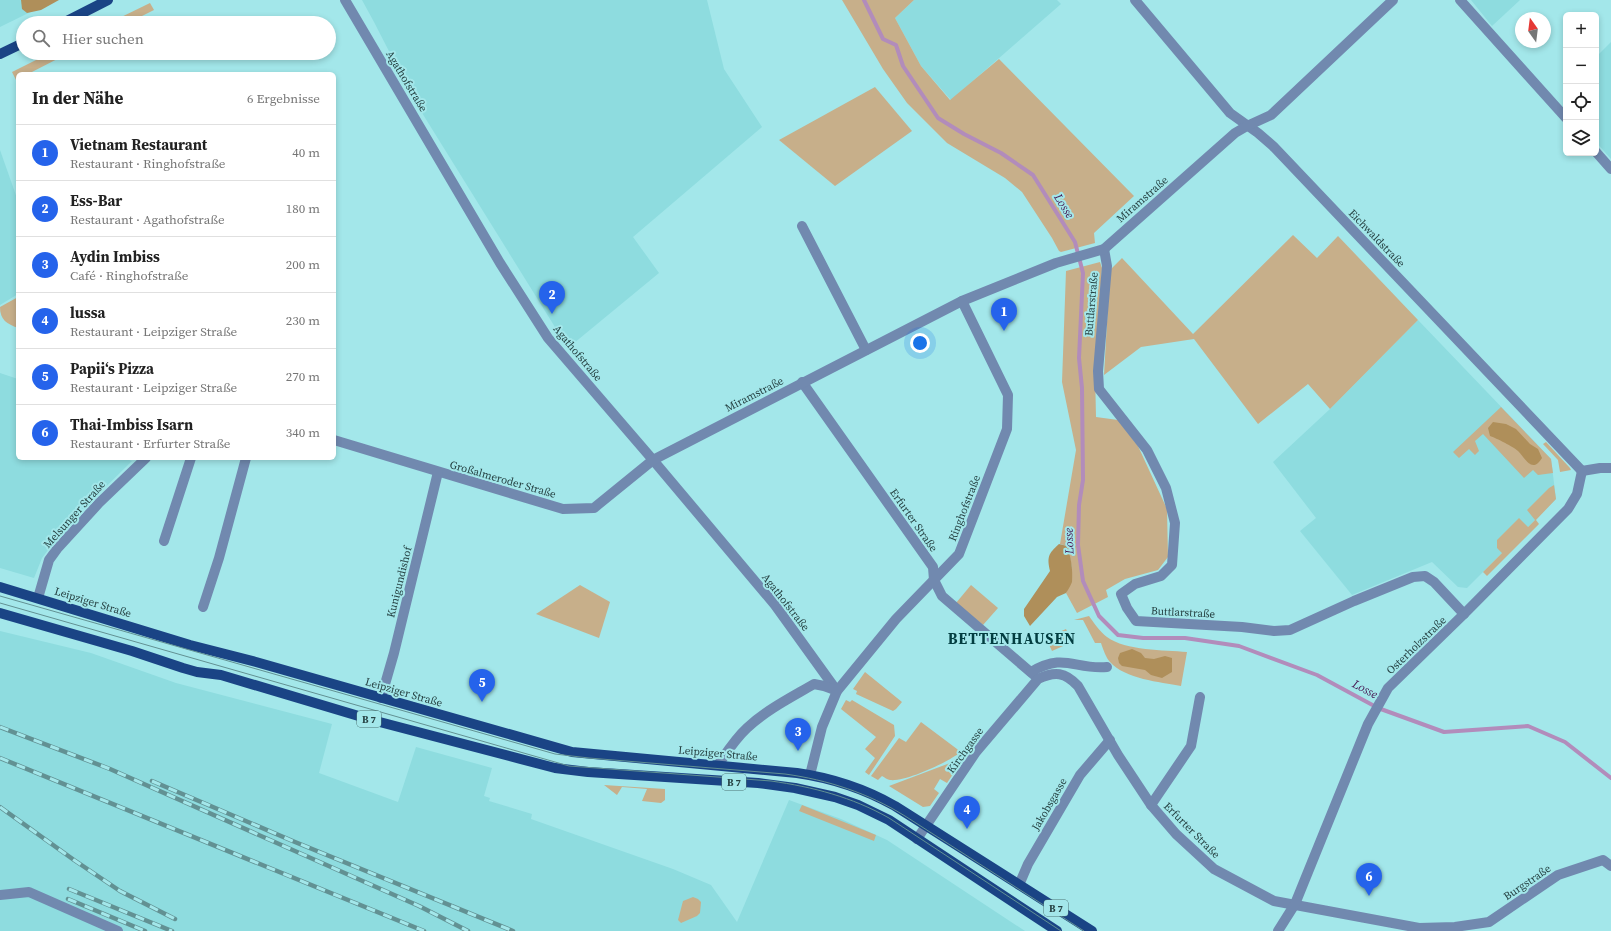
<!DOCTYPE html>
<html lang="de">
<head>
<meta charset="utf-8">
<style>
  :root { --surface:#fff; --page:#f2f2f2; --text:#222; --muted:#767676; --line:#e0e0e0; --accent:#2563eb }
  body { margin:0; font-family:"Source Serif 4",serif; background:var(--page); color:var(--text) }
  .controls { position:absolute; right:12px; top:12px; display:grid; overflow:hidden; border-radius:6px; box-shadow:0 2px 6px #0003 }
  .controls button { width:36px; height:36px; display:grid; place-items:center; padding:0; border:0; border-bottom:1px solid var(--line); background:var(--surface); color:var(--text); font:20px sans-serif }
  .compass { position:absolute; left:1515px; top:12px; width:36px; height:36px; border-radius:50%; background:var(--surface); box-shadow:0 2px 6px #0003; rotate:346deg }
  .you { position:absolute; left:920px; top:343px; width:14px; height:14px; margin:-10px; border:3px solid #fff; border-radius:50%; background:#1a73e8; box-shadow:0 0 0 6px #1a73e833 }
  .badge { display:grid; place-items:center; width:26px; height:26px; border-radius:50%; background:var(--accent); color:#fff; font-size:13px; font-weight:700 }
  .pin { position:absolute; translate:-50% -33px; filter:drop-shadow(0 1px 2px #0008) }
  .pin::after { content:''; position:absolute; top:21px; width:14px; height:12px; background:inherit; clip-path:polygon(0 0,100% 0,50% 100%) }
  .list { margin:0; padding:0; list-style:none }
  h2 { display:flex; justify-content:space-between; align-items:center; height:52px; margin:0; padding:0 16px; font-size:17px }
  h2 small { font-size:13px; font-weight:400; color:var(--muted) }
  .list li { display:grid; grid-template-columns:26px 1fr auto; gap:12px; align-items:center; box-sizing:border-box; height:56px; padding:0 16px; border-top:1px solid var(--line) }
  .list b { display:block; font-size:15px; white-space:nowrap }
  .list p { margin:0; font-size:13px; white-space:nowrap; color:var(--muted) }
  .list em { font-size:13px; font-style:normal; color:var(--muted) }
  .icon { flex:none; width:22px; height:22px; fill:none; stroke:currentColor; stroke-width:2; stroke-linecap:round; stroke-linejoin:round }
  .map { position:relative; flex:none; width:1611px; height:931px; overflow:hidden }
  .search { position:absolute; background:var(--surface); box-shadow:0 2px 6px #0003; left:16px; top:16px; width:320px; height:44px; display:flex; align-items:center; gap:10px; box-sizing:border-box; padding:0 14px; border-radius:22px; color:var(--muted); font-size:15px }
  .panel { position:absolute; background:var(--surface); box-shadow:0 2px 6px #0003; left:16px; top:72px; width:320px; height:388px; border-radius:6px }
  .map>svg:first-child { display:block }
  .built { fill:#8edcdf }
  .green { fill:#c7af8a }
  .forest { fill:#af8f5a }
  .lines { fill:none; stroke-linecap:round; stroke-linejoin:round }
  .stream { stroke:#b28cbb; stroke-width:4 }
  .minor { stroke:#7189af; stroke-width:10 }
  .major { stroke:#1a4485; stroke-width:10 }
  .tram { stroke:#629193; stroke-width:1 }
  .rail-casing { stroke:#629193; stroke-width:4.5 }
  .rail { stroke:#a3e7ea; stroke-width:3; stroke-dasharray:9; stroke-linecap:butt }
  .labels { text-anchor:middle; stroke-width:4; stroke-linejoin:round; paint-order:stroke }
  .shield { fill:#a3e7ea; stroke:#4c7475; stroke-width:1 }
  .shield-label { font-size:10px; font-weight:bold; fill:#264243 }
  .street-label { font-size:11px; fill:#264243; stroke:#a3e7ea }
  .water-label { font-size:12px; font-style:italic; fill:#461651; stroke:#a3e7ea }
  .district-label { font-size:15px; font-weight:bold; letter-spacing:1px; fill:#023d40; stroke:#a3e7ea }
</style>
</head>
<body>
<div class="map">
<svg width="1611" height="931" viewBox="0 0 1611 931">
  <rect width="100%" height="100%" fill="#a3e7ea"/>
  <g class="built">
    <path d="M 0,0 L 55,0 L 0,27 Z"/>
    <path d="M 362,0 L 707,0 L 724,69 L 762,127 L 633,237 L 659,273 L 568,348 L 414,100 L 374,22 Z"/>
    <path d="M 914,0 L 1057,0 L 1061,4 L 951,100 L 921,66 L 895,18 Z"/>
    <path d="M 1471,0 L 1520,0 L 1492,26 Z"/>
    <path d="M 1611,42 L 1611,159 L 1596,142 L 1596,57 Z"/>
    <path d="M 0,150 L 18,201 L 18,294 L 0,305 Z"/>
    <path d="M 1418,320 L 1551,459 L 1556,499 L 1467,588 L 1458,587 L 1432,562 L 1352,595 L 1300,531 L 1316,518 L 1273,462 L 1330,409 Z"/>
    <path d="M 0,373 L 18,379 L 18,458 L 123,458 L 132,461 L 67,525 L 42,558 L 34,578 L 0,568 Z"/>
    <path d="M 0,631 L 91,653 L 176,683 L 332,724 L 319,773 L 398,802 L 416,747 L 492,768 L 484,796 L 490,798 L 489,801 L 532,814 L 531,819 L 673,869 L 711,885 L 737,922 L 789,800 L 841,819 L 887,840 L 1025,931 L 0,931 Z"/>
  </g>
  <g class="green">
    <path d="M 842,0 L 914,0 L 895,18 L 921,66 L 950,100 L 999,59 L 1134,196 L 1094,233 L 1095,243 L 1061,252 L 1059,251 L 1052,238 L 1022,192 L 1005,178 L 947,143 L 907,103 L 883,69 Z"/>
    <path d="M 150,3 L 154,10 L 128,23 L 109,23 Z"/>
    <path d="M 50,53 L 69,53 L 28,74 L 18,74 L 18,79 L 16,80 L 12,72 Z"/>
    <path d="M 875,87 L 912,131 L 835,186 L 779,140 Z"/>
    <path d="M 1293,235 L 1317,258 L 1338,236 L 1418,320 L 1330,409 L 1308,384 L 1258,424 L 1194,339 L 1141,347 L 1104,375 L 1110,270 L 1122,258 L 1193,334 Z"/>
    <path d="M 1100,262 L 1102,268 L 1095,372 L 1096,417 L 1118,420 L 1138,446 L 1167,509 L 1168,557 L 1158,570 L 1125,579 L 1106,590 L 1108,597 L 1077,613 L 1066,593 C 1075,575 1072,565 1067,546 L 1060,544 L 1076,450 L 1062,382 L 1066,271 Z"/>
    <path d="M 18,297 L 18,328 C 7,324 0,320 0,307 Z"/>
    <path d="M 1501,407 L 1551,459 L 1553,473 L 1538,475 L 1533,470 L 1524,478 L 1483,434 L 1475,441 L 1479,451 L 1475,455 L 1469,449 L 1459,458 L 1453,452 Z"/>
    <path d="M 1546,442 L 1570,468 L 1571,470 L 1560,472 L 1558,460 L 1543,444 Z"/>
    <path d="M 1554,485 L 1556,499 L 1536,520 L 1539,524 L 1487,576 L 1483,572 L 1502,553 L 1497,548 L 1497,540 L 1519,518 L 1528,527 L 1535,520 L 1527,510 L 1549,488 Z"/>
    <path d="M 580,585 L 610,602 L 599,638 L 536,614 Z"/>
    <path d="M 971,585 L 998,608 L 983,625 L 956,603 Z"/>
    <path d="M 1089,616 C 1094,623 1100,632 1107,637 C 1126,651 1164,650 1187,652 L 1181,686 C 1160,682 1125,679 1110,662 C 1106,658 1103,649 1101,643 L 1095,643 L 1083,620 L 1074,620 Z"/>
    <path d="M 1066,629 L 1072,642 L 1052,651 L 1046,638 Z"/>
    <path d="M 865,672 L 902,702 L 896,709 L 893,711 L 856,694 L 857,691 L 853,689 Z"/>
    <path d="M 846,700 L 850,702 L 852,700 L 894,725 L 895,736 L 869,775 L 865,772 L 875,758 L 865,749 L 876,737 L 841,709 Z"/>
    <path d="M 921,722 L 961,752 C 948,762 906,782 890,780 C 888,780 884,777 882,776 L 878,780 L 871,776 L 899,738 L 906,742 Z"/>
    <path d="M 964,755 L 965,756 L 947,783 L 940,779 L 934,789 L 939,793 L 930,806 L 923,807 L 889,786 L 950,763 Z"/>
    <path d="M 604,785 L 665,789 L 665,800 L 661,803 L 642,801 L 647,789 L 622,787 L 617,795 Z"/>
    <path d="M 802,805 L 876,835 L 874,841 L 799,811 Z"/>
    <path d="M 693,897 L 698,899 L 701,902 L 700,913 L 697,916 L 681,923 L 678,920 L 683,901 Z"/>
  </g>
  <g class="forest">
    <path d="M 21,0 L 59,0 L 41,10 L 27,13 L 22,9 Z"/>
    <path d="M 1493,422 L 1506,424 L 1516,429 L 1530,444 L 1538,449 L 1542,458 C 1532,474 1526,459 1518,451 C 1514,447 1496,438 1490,436 L 1488,428 Z"/>
    <path d="M 1059,544 L 1067,546 C 1071,557 1073,569 1072,582 C 1071,585 1068,590 1066,593 L 1057,597 L 1030,626 L 1024,616 L 1024,609 L 1050,571 C 1047,557 1048,554 1059,544 Z"/>
    <path d="M 1132,649 L 1141,653 L 1145,658 L 1154,659 L 1165,656 L 1172,658 L 1172,672 L 1162,678 L 1151,675 L 1145,670 L 1122,666 L 1119,663 L 1118,658 L 1120,653 Z"/>
  </g>
  <g class="lines">
    <path class="stream" d="M 864,0 L 883,39 L 896,45 L 903,66 L 938,118 L 964,134 L 1001,153 L 1033,175 L 1075,242 L 1083,273 L 1079,358 L 1082,388 L 1083,480 L 1079,505 L 1078,545 L 1083,581 L 1099,616 L 1118,635 L 1143,638 L 1185,638 L 1239,646 L 1317,675 L 1378,708 L 1444,732 L 1528,726 L 1565,742 L 1611,778"/>
    <g class="minor">
      <path d="M 345,0 L 500,263 L 548,338 L 653,460 L 775,605 L 837,691"/>
      <path d="M 1135,0 L 1230,113 L 1258,133 L 1273,146 L 1582,471 L 1600,468 L 1611,468"/>
      <path d="M 1460,0 L 1566,118"/>
      <path d="M 1596,152 L 1611,169"/>
      <path d="M 802,226 L 866,350"/>
      <path d="M 1104,249 L 1107,266 L 1098,371 L 1099,389 L 1147,450 L 1166,488 L 1175,523 L 1172,565 L 1161,576 L 1135,584 L 1121,594 L 1127,608 L 1136,621 L 1242,627 L 1274,631 L 1290,630 L 1354,601 L 1413,577 L 1425,576 L 1434,582 L 1464,614"/>
      <path d="M 802,382 L 933,567 L 934,580 L 942,596 L 1034,675"/>
      <path d="M 334,440 L 563,509 L 594,508 L 653,460 L 962,301 L 1056,263 L 1104,249 L 1235,133 L 1247,126 L 1271,115 L 1393,0"/>
      <path d="M 164,541 L 191,458"/>
      <path d="M 38,598 L 49,560 L 57,549 L 99,503 L 146,458"/>
      <path d="M 203,607 L 219,558 L 246,458"/>
      <path d="M 1031,672 C 1065,652 1074,670 1107,667"/>
      <path d="M 381,698 L 394,653 L 438,472"/>
      <path d="M 718,765 C 727,752 735,739 747,728 C 766,710 792,697 814,684 L 824,686 L 835,690"/>
      <path d="M 810,775 L 822,727 L 837,691 L 896,619 L 959,554 L 1007,429 L 1008,395 L 962,301"/>
      <path d="M 1151,805 L 1191,746 L 1200,697"/>
      <path d="M 917,839 L 976,752 L 1038,679 C 1055,671 1065,672 1078,686 L 1118,755 L 1151,805 L 1176,834 L 1214,869 L 1274,901 L 1419,928 L 1455,927 L 1489,922 L 1558,875 L 1603,860 L 1611,866"/>
      <path d="M 1019,885 L 1028,864 L 1080,775 L 1110,740"/>
      <path d="M 0,895 L 29,892 L 118,931"/>
      <path d="M 1278,931 L 1295,904 L 1368,724 L 1388,688 L 1464,614 L 1568,509 L 1577,494 L 1582,471"/>
    </g>
    <g class="major">
      <path d="M 63,23 L 108,0"/>
      <path d="M 0,54 L 23,43"/>
      <path d="M 0,587 L 190,645 L 256,662 L 572,752 L 797,773 C 832,778 865,789 895,806 L 1092,931"/>
      <path d="M 0,613 L 132,651 L 183,668 L 197,672 L 221,675 L 372,720 L 555,768 L 588,772 L 758,783 L 795,788 L 835,797 L 858,805 L 889,820 L 1057,931"/>
    </g>
    <g class="tram">
      <path d="M 0,596 L 555,754 L 589,758 L 785,774 C 828,780 868,793 905,816 L 1084,931"/>
      <path d="M 0,603 L 569,766 L 771,781 C 813,787 852,797 889,818 L 1061,931"/>
    </g>
    <g class="rail-casing">
      <g id="rail">
        <path d="M 0,727 L 110,769 L 419,906 L 468,931"/>
        <path d="M 0,758 L 424,931"/>
        <path d="M 152,781 L 295,842 L 513,931"/>
        <path d="M 0,807 L 74,860 L 120,891 L 175,919"/>
        <path d="M 69,889 L 172,931"/>
        <path d="M 68,899 L 145,931"/>
      </g>
    </g>
    <use href="#rail" class="rail"/>
  </g>
  <g class="labels">
    <g class="shield">
      <rect x="357" y="711" width="24" height="16" rx="3"/>
      <rect x="722" y="774" width="24" height="16" rx="3"/>
      <rect x="1044" y="900" width="24" height="16" rx="3"/>
    </g>
    <g class="shield-label">
      <text x="369" y="723">B 7</text>
      <text x="734" y="786">B 7</text>
      <text x="1056" y="912">B 7</text>
    </g>
    <g class="street-label">
      <text transform="translate(407 81) rotate(59)" y="4">Agathofstraße</text>
      <text transform="translate(1142 199) rotate(-41)" y="4">Miramstraße</text>
      <text transform="translate(1377 238) rotate(46)" y="4">Eichwaldstraße</text>
      <text transform="translate(1091 304) rotate(-85)" y="4">Buttlarstraße</text>
      <text transform="translate(578 353) rotate(50)" y="4">Agathofstraße</text>
      <text transform="translate(754 394) rotate(-27)" y="4">Miramstraße</text>
      <text transform="translate(503 479) rotate(16)" y="4">Großalmeroder Straße</text>
      <text transform="translate(964 508) rotate(-69)" y="4">Ringhofstraße</text>
      <text transform="translate(74 514) rotate(-48)" y="4">Melsunger Straße</text>
      <text transform="translate(914 520) rotate(55)" y="4">Erfurter Straße</text>
      <text transform="translate(399 582) rotate(-76)" y="4">Kunigundishof</text>
      <text transform="translate(93 602) rotate(17)" y="4">Leipziger Straße</text>
      <text transform="translate(786 602) rotate(52)" y="4">Agathofstraße</text>
      <text transform="translate(1183 612) rotate(3)" y="4">Buttlarstraße</text>
      <text transform="translate(1416 645) rotate(-44)" y="4">Osterholzstraße</text>
      <text transform="translate(404 692) rotate(16)" y="4">Leipziger Straße</text>
      <text transform="translate(965 750) rotate(-54)" y="4">Kirchgasse</text>
      <text transform="translate(718 753) rotate(5)" y="4">Leipziger Straße</text>
      <text transform="translate(1049 804) rotate(-60)" y="4">Jakobsgasse</text>
      <text transform="translate(1192 830) rotate(45)" y="4">Erfurter Straße</text>
      <text transform="translate(1527 882) rotate(-34)" y="4">Burgstraße</text>
    </g>
    <g class="water-label">
      <text transform="translate(1064 206) rotate(58)" y="4">Losse</text>
      <text transform="translate(1069 541) rotate(-92)" y="4">Losse</text>
      <text transform="translate(1365 689) rotate(28)" y="4">Losse</text>
    </g>
    <g class="district-label">
      <text x="1012" y="644">BETTENHAUSEN</text>
    </g>
  </g>
</svg>
<div class="controls">
<button>+</button>
<button>−</button>
<button><svg class="icon" aria-label="locate" viewBox="0 0 24 24"><circle cx="12" cy="12" r="6"/><path d="M12 2v4M12 18v4M2 12h4M18 12h4"/></svg></button>
<button><svg class="icon" aria-label="layers" viewBox="0 0 24 24"><path d="M12 4l9 5-9 5-9-5zM3 14l9 5 9-5"/></svg></button>
</div>
<svg class="compass" viewBox="-18 -18 36 36"><path d="M0-13l5 13h-10z" fill="#e53935"/><path d="M0 13l5-13h-10z" fill="#767676"/></svg>
<div class="you"></div>
<div class="pin badge" style="left:1004px;top:331px">1</div>
<div class="pin badge" style="left:552px;top:314px">2</div>
<div class="pin badge" style="left:798px;top:751px">3</div>
<div class="pin badge" style="left:967px;top:829px">4</div>
<div class="pin badge" style="left:482px;top:702px">5</div>
<div class="pin badge" style="left:1369px;top:896px">6</div>
<div class="search"><svg class="icon" aria-label="search" viewBox="0 0 24 24"><circle cx="10" cy="10" r="6"/><path d="M15 15l6 6"/></svg>Hier suchen</div>
<section class="panel">
<h2>In der Nähe<small>6 Ergebnisse</small></h2>
<ul class="list">
<li><span class="badge">1</span><div><b>Vietnam Restaurant</b><p>Restaurant · Ringhofstraße</p></div><em>40 m</em></li>
<li><span class="badge">2</span><div><b>Ess-Bar</b><p>Restaurant · Agathofstraße</p></div><em>180 m</em></li>
<li><span class="badge">3</span><div><b>Aydin Imbiss</b><p>Café · Ringhofstraße</p></div><em>200 m</em></li>
<li><span class="badge">4</span><div><b>lussa</b><p>Restaurant · Leipziger Straße</p></div><em>230 m</em></li>
<li><span class="badge">5</span><div><b>Papii‘s Pizza</b><p>Restaurant · Leipziger Straße</p></div><em>270 m</em></li>
<li><span class="badge">6</span><div><b>Thai-Imbiss Isarn</b><p>Restaurant · Erfurter Straße</p></div><em>340 m</em></li>
</ul>
</section>
</div>
</body>
</html>
